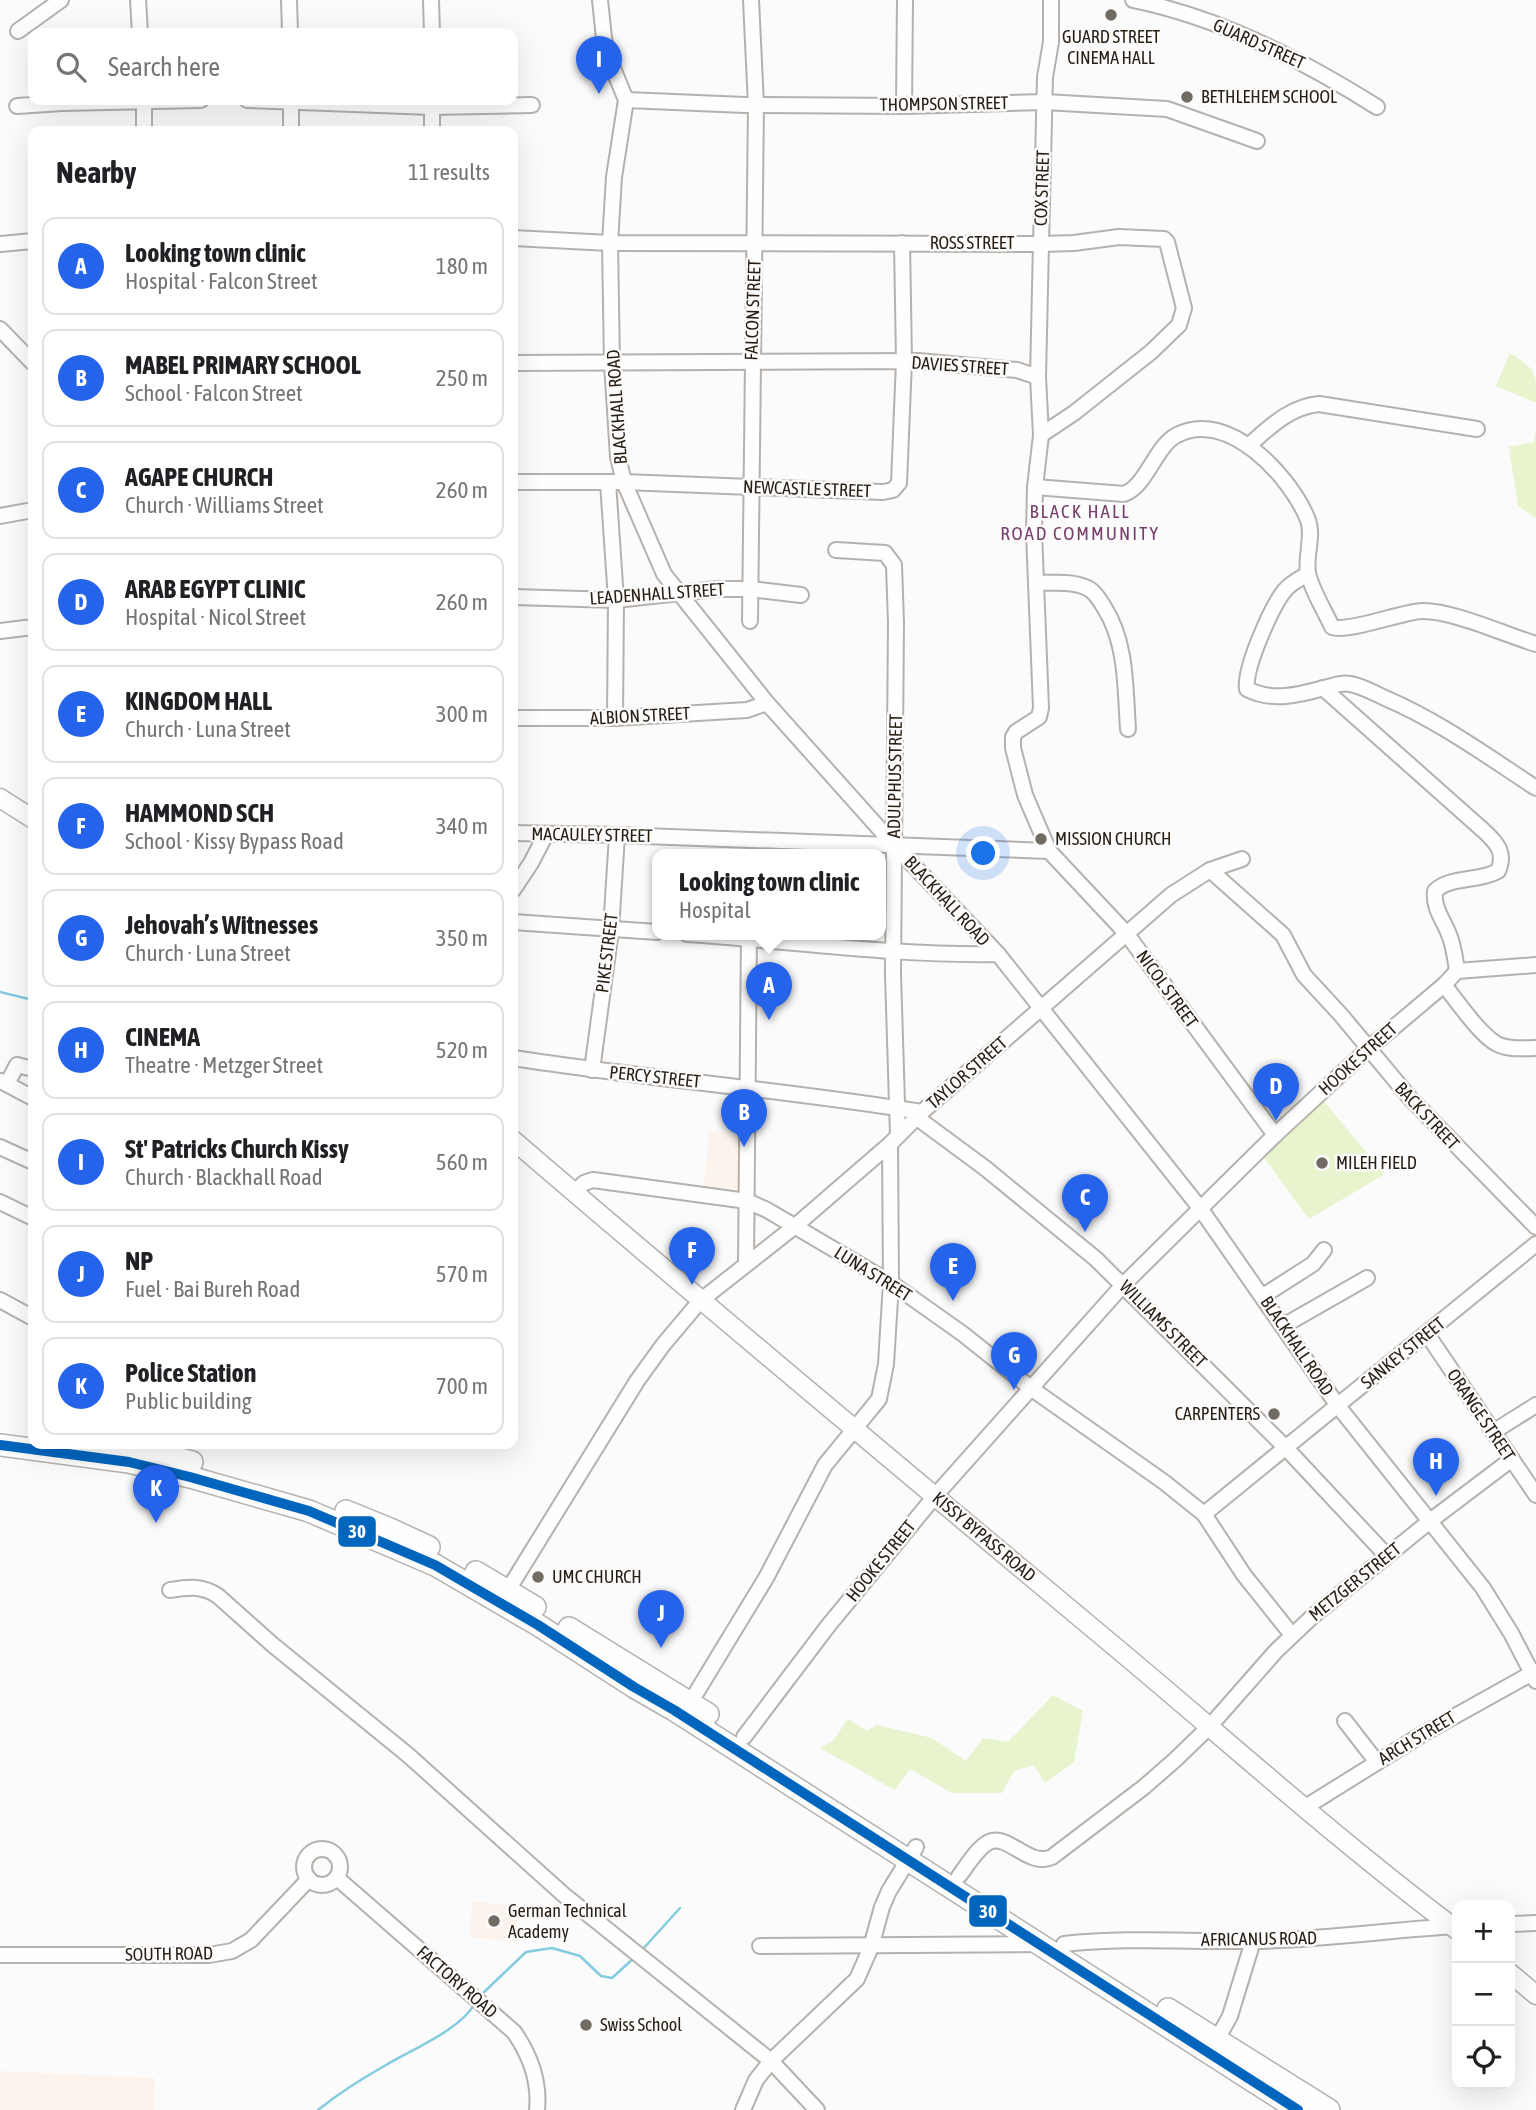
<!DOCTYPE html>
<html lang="en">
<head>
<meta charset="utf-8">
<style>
  :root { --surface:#fff; --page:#f2f2f2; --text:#202124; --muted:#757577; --line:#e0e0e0; --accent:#2563eb }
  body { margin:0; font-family:"Asap Condensed",sans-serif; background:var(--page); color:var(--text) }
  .controls { position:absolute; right:21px; bottom:21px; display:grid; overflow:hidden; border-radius:14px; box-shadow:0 7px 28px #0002 }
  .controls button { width:63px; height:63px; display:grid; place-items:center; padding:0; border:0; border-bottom:2px solid var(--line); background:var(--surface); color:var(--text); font:35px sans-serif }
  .you { position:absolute; left:984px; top:854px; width:24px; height:24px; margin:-18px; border:5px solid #fff; border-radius:50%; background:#1a73e8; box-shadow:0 0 0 10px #1a73e833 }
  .badge { display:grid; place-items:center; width:46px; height:46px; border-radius:50%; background:var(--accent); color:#fff; font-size:23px; font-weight:700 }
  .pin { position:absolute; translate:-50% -58px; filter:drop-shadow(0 2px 4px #0008) }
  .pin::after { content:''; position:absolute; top:37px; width:24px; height:21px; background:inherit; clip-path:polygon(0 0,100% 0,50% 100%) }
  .popup { position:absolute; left:652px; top:849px; width:234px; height:91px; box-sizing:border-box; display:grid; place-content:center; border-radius:14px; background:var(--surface); filter:drop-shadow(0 2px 5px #0005); font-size:23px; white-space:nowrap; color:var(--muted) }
  .popup b { font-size:26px; color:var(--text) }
  .popup::after { content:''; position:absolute; left:50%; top:100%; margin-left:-14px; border:14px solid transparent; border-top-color:var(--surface) }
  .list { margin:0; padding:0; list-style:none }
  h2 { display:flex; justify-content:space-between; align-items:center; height:91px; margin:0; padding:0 28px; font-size:30px }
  h2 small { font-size:23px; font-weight:400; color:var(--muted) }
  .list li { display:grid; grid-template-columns:46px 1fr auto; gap:21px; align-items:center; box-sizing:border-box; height:98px; margin:0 14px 14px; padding:0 14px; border:2px solid var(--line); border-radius:14px }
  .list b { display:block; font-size:26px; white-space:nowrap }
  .list p { margin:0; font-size:23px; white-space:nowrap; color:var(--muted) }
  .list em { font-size:23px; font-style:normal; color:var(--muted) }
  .icon { flex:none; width:38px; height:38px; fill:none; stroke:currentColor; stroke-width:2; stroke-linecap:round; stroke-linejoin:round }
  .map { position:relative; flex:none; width:1536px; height:2110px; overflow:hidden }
  .search { position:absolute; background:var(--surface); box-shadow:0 7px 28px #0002; left:28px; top:28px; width:490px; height:77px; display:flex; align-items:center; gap:18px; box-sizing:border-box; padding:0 24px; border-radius:14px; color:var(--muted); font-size:26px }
  .panel { position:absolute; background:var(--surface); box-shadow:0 7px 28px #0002; left:28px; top:126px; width:490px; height:1323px; border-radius:14px }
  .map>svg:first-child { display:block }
  .built { fill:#fcf4ec }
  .green { fill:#e7f4cd }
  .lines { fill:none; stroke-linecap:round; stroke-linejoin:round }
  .stream { stroke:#83cbdf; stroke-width:2.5 }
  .minor-casing { stroke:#b6b1ac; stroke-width:18 }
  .major-casing { stroke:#b6b1ac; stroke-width:21 }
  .highway-casing { stroke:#b6b1ac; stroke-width:24 }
  .minor { stroke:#fefefe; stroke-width:14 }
  .major { stroke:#fefefe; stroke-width:18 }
  .highway { stroke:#fefefe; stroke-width:21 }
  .bus-1-casing { stroke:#fbfbfb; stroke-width:16 }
  .bus-1 { stroke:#0065bd; stroke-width:10 }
  .poi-dot { fill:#726b64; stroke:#fbfbfb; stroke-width:2.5 }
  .labels { text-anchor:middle; stroke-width:5; stroke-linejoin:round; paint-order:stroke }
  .poi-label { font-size:18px; fill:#281e13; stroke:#fbfbfb; text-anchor:start }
  .street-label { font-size:18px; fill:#281e13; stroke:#fbfbfb }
  .neighbourhood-label { font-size:19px; letter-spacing:2px; fill:#773f6d; stroke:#fbfbfb }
  .line-badge { stroke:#fbfbfb; stroke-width:2.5 }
  .badge-label { font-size:19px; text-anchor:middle; font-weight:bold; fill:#fff }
</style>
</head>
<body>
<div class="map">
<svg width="1536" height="2110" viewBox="0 0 1536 2110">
  <rect width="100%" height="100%" fill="#fbfbfb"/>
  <g class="built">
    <path d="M 709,1131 L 743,1137 L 743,1189 L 704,1187 Z"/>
    <path d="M 472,1901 L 518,1906 L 515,1942 L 470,1937 Z"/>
    <path d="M 0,2071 L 155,2078 L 154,2110 L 0,2110 Z"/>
  </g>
  <g class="green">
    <path d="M 1510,353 C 1536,370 1536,370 1536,403 L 1496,386 Z"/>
    <path d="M 1536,429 L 1536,518 L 1518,506 L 1509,447 L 1534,442 Z"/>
    <path d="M 1321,1098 L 1385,1174 L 1309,1219 L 1260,1152 Z"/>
    <path d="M 1053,1695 L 1083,1711 L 1074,1762 L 1045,1783 L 1034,1765 L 1014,1771 L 1002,1793 L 952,1793 L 910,1769 L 895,1790 L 820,1748 L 832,1742 L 848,1719 L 867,1731 L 877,1725 L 932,1738 L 966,1761 L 983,1738 L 1008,1742 Z"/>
  </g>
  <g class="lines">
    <g class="stream">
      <path d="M 0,992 L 33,1000"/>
      <path d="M 642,1950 L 680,1908"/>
      <path d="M 481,1995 L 526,1952 L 552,1948 L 580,1956 L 601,1976 L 612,1978 L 635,1957"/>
      <path d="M 318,2110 C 339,2093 363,2078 386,2065 C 411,2050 462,2029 475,2003"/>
    </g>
    <g class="minor-casing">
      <g id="minor">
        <path d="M 138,0 L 140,33"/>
        <path d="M 289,0 L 290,33"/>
        <path d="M 431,0 L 432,33"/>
        <path d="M 600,0 L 604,38 L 610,61 L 626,100 L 614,177 L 610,243 L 612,364 L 618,457 L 624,482 L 664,574 L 767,703 L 894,845 L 998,954 L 1200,1208 L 1338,1406 L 1483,1588 L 1511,1633 L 1536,1681"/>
        <path d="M 1051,0 L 1051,42 L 1045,77 L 1041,244 L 1038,377 L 1041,435 L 1035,487 L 1034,533 L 1041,708 L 1039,717 L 1016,732 L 1013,737 L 1013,748 L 1025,795 L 1049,851 L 1126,933 L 1275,1135"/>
        <path d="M 1133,0 C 1221,18 1302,60 1377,107"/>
        <path d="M 18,31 L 61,0"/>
        <path d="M 144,100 L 144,131"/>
        <path d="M 247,100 L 432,107 L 532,105"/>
        <path d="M 291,100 L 291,131"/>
        <path d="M 432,100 L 432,131"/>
        <path d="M 626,100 L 745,105 L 904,106 L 1045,102 L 1167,109 L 1257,141"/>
        <path d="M 17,106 L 62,103 L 201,100"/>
        <path d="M 904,106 L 905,0"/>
        <path d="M 513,238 L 610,243 L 1041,244 L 1074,243 L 1119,237 L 1164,239 L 1167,242 L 1184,308 L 1179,325 L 1151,352 L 1074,413 L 1041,435"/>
        <path d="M 0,244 L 33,241"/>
        <path d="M 0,329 L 33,363"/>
        <path d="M 513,363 L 918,361 L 1017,370 L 1038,377"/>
        <path d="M 1248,446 C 1270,427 1289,407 1319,404 L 1477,429"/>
        <path d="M 513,482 L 624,482 L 883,492 L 893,490 L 899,483 L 904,361 L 902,243"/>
        <path d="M 608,482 L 616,600 L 615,718"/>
        <path d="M 1035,487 L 1124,494 C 1147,486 1155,446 1177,435 C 1228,408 1291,477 1308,520 C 1314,536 1305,556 1308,573 C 1311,589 1325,611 1332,627 C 1347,633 1401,612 1422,611 C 1451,610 1506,635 1536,644"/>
        <path d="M 0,516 L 33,510"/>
        <path d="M 836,550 L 885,553 L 894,565 L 896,623 L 893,974 L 898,1136"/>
        <path d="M 1308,574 C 1301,578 1291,583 1285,590 C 1272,606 1244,668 1247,689 C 1272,702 1299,695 1324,688 C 1333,686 1342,682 1350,684 C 1362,686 1374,693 1385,698 C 1439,721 1487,756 1536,788"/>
        <path d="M 1036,583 C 1052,583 1071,581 1085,587 C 1094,590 1099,599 1104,607 C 1127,643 1125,687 1128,729"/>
        <path d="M 513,597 L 616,600 L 716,589 L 750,589 L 801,595"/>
        <path d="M 750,621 L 756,105 L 751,0"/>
        <path d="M 0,631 L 33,627"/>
        <path d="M 1323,688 L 1484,831 C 1497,843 1506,853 1498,871 C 1479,882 1450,876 1435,891 C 1433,907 1442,918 1448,932 C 1454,945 1455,958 1457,971"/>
        <path d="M 513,718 L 615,718 L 747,710 L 767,703"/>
        <path d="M 513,833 L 617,835 L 1049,851"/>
        <path d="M 1210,870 L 1283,935 L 1304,975 L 1341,1015 L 1410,1098 L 1536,1227"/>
        <path d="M 513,890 L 531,863 L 546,834"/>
        <path d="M 513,922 L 657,932"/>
        <path d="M 687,934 C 791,941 894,956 998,954"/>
        <path d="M 1457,971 L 1536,965"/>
        <path d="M 1444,985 C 1458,1002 1479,1034 1497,1044 C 1508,1050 1524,1048 1536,1048"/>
        <path d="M 513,1058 C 649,1079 786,1090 922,1112"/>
        <path d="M 592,1070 L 611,930 L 617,835"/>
        <path d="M 1,1081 L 33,1098"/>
        <path d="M 7,1084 L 17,1065 L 33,1069"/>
        <path d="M 916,1117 L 985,1168 L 1096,1259 L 1285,1447 L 1387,1556"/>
        <path d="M 0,1147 L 33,1162"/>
        <path d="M 574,1193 L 584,1183 L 593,1180 L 747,1201 L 767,1210 L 891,1283 L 963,1334 L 1032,1389 L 1164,1482 L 1204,1514 L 1244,1575 L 1292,1635"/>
        <path d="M 0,1202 L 33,1218"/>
        <path d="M 746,1263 L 749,934"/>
        <path d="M 1263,1296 L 1313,1264 L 1324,1250"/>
        <path d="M 0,1300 L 33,1318"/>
        <path d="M 1283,1326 L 1367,1278"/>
        <path d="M 1427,1334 L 1536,1495"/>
        <path d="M 1493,1432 L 1536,1405"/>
        <path d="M 1204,1514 L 1536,1244"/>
        <path d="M 170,1590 C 187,1587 202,1585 218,1596 L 273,1645 L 408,1755 L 564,1895 L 771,2061 L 817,2110"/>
        <path d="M 508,1590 L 637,1381 L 663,1345 L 700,1301 L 794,1227 L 890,1144 L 922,1112 L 1171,895 L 1210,870 L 1242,859"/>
        <path d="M 690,1703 L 766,1578 L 825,1465 L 879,1399 L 886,1364 L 891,1283 L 890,1144"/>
        <path d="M 1345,1721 L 1376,1761"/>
        <path d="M 744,1737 L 828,1626 L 935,1496 L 1123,1285 L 1275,1135 L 1368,1049 L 1444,985 L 1457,971"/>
        <path d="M 1304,1808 L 1421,1735 L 1536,1671"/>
        <circle cx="322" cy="1867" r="18"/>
        <path d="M 959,1876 C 967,1866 977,1848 989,1842 C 1008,1833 1029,1868 1052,1857 L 1144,1787 L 1176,1759 L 1210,1726 L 1276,1651 L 1313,1616 L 1430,1521 L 1512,1459"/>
        <path d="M 337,1878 L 514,2032 C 530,2055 540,2080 537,2110"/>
        <path d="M 1510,1924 L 1536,1923"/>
        <path d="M 1064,1944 C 1127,1937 1190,1942 1252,1941 C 1321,1940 1388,1930 1456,1926"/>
        <path d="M 760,1946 L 1038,1944"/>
        <path d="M 0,1955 L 209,1955 L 232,1951 L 251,1940 L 309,1879"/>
        <path d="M 1214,2045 L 1230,2016 L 1253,1941"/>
        <path d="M 743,2110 L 756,2080 L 771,2061 L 857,1979 L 871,1947 L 882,1907 L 889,1891 L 916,1847"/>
      </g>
    </g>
    <g class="major-casing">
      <g id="major">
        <path d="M 0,798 L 33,819"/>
        <path d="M 513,1140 C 712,1311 913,1478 1114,1646 C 1228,1741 1338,1841 1457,1930"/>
        <path d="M 1510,1973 L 1536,1995"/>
      </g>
    </g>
    <g class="highway-casing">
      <g id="highway">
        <path d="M 101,1444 L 132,1447 L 192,1462"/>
        <path d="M 0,1445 L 129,1462 L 190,1477 L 309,1511 L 435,1565 L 538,1625 L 634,1687 L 674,1710 L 1298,2110"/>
        <path d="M 346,1511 L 390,1529 L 429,1547"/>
        <path d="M 476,1572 L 535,1607"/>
        <path d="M 569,1628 L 708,1714"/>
        <path d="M 1168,2009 L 1329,2110"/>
      </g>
    </g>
    <use href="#minor" class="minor"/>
    <use href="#major" class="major"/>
    <use href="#highway" class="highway"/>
    <g class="bus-1-casing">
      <path id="bus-1" d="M 0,1445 L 129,1462 L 190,1477 L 309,1511 L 435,1565 L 538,1625 L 634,1687 L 674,1710 L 1298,2110"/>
    </g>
    <use href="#bus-1" class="bus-1"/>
  </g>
  <g class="poi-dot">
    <circle cx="1111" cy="15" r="7"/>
    <circle cx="1187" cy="97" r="7"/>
    <circle cx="1041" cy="839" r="7"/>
    <circle cx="1322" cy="1163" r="7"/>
    <circle cx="1274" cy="1414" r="7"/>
    <circle cx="538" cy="1577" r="7"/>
    <circle cx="494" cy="1921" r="7"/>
    <circle cx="586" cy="2025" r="7"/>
  </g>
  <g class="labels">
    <g class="poi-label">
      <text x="1111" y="43" text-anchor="middle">GUARD STREET<tspan x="1111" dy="21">CINEMA HALL</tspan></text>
      <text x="1201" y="103">BETHLEHEM SCHOOL</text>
      <text x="1055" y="845">MISSION CHURCH</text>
      <text x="1336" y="1169">MILEH FIELD</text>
      <text x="1260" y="1420" text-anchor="end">CARPENTERS</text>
      <text x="552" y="1583">UMC CHURCH</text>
      <text x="508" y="1917">German Technical<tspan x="508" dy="21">Academy</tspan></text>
      <text x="600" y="2031">Swiss School</text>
    </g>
    <g class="street-label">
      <text transform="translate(1259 44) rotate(24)" y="6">GUARD STREET</text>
      <text transform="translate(944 104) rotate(-1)" y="6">THOMPSON STREET</text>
      <text transform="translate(1042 188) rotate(-88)" y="6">COX STREET</text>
      <text x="972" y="249">ROSS STREET</text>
      <text transform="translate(753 310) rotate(-88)" y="6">FALCON STREET</text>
      <text transform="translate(960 366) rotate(4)" y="6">DAVIES STREET</text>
      <text transform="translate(617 407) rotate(-94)" y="6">BLACKHALL ROAD</text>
      <text transform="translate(807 489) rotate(2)" y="6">NEWCASTLE STREET</text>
      <text transform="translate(657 594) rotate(-4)" y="6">LEADENHALL STREET</text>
      <text transform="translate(640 716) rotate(-3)" y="6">ALBION STREET</text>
      <text transform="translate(895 776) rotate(-89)" y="6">ADULPHUS STREET</text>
      <text transform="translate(592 835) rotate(1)" y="6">MACAULEY STREET</text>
      <text transform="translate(947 901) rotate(47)" y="6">BLACKHALL ROAD</text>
      <text transform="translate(607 953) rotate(-83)" y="6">PIKE STREET</text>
      <text transform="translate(1167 989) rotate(54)" y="6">NICOL STREET</text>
      <text transform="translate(1358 1059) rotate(-42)" y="6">HOOKE STREET</text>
      <text transform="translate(967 1073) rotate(-41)" y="6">TAYLOR STREET</text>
      <text transform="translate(655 1077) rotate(6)" y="6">PERCY STREET</text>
      <text transform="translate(1427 1116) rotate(47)" y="6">BACK STREET</text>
      <text transform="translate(873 1274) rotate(32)" y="6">LUNA STREET</text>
      <text transform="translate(1163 1324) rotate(45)" y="6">WILLIAMS STREET</text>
      <text transform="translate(1297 1346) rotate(56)" y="6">BLACKHALL ROAD</text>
      <text transform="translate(1403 1353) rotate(-39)" y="6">SANKEY STREET</text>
      <text transform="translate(1481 1415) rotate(56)" y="6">ORANGE STREET</text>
      <text transform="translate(984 1537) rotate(40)" y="6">KISSY BYPASS ROAD</text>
      <text transform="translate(881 1561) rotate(-51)" y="6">HOOKE STREET</text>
      <text transform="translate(1355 1582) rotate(-39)" y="6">METZGER STREET</text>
      <text transform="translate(1417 1738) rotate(-31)" y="6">ARCH STREET</text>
      <text transform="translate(1259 1939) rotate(-1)" y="6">AFRICANUS ROAD</text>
      <text transform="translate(169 1954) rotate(-1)" y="6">SOUTH ROAD</text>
      <text transform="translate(457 1982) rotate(41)" y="6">FACTORY ROAD</text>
    </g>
    <g class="neighbourhood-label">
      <text x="1080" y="518">BLACK HALL<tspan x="1080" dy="22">ROAD COMMUNITY</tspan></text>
    </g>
  </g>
  <g class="line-badge">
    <rect x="337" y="1515" width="40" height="33" rx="7" fill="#0065bd"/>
    <rect x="968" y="1894" width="40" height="34" rx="7" fill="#0065bd"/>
  </g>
  <g class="badge-label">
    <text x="357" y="1538">30</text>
    <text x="988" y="1918">30</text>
  </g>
</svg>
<div class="controls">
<button>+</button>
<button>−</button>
<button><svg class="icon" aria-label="locate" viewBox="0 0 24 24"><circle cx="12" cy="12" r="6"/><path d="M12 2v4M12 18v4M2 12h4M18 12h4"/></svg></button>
</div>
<div class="you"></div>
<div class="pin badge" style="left:769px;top:1020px">A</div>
<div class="popup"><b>Looking town clinic</b>Hospital</div>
<div class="pin badge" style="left:744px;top:1147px">B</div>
<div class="pin badge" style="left:1085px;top:1232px">C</div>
<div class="pin badge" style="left:1276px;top:1121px">D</div>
<div class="pin badge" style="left:953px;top:1301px">E</div>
<div class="pin badge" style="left:692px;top:1285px">F</div>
<div class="pin badge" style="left:1014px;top:1390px">G</div>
<div class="pin badge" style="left:1436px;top:1496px">H</div>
<div class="pin badge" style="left:599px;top:94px">I</div>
<div class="pin badge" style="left:661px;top:1648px">J</div>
<div class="pin badge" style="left:156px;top:1523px">K</div>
<div class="search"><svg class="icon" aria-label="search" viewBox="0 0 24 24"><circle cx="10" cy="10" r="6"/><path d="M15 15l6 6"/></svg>Search here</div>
<section class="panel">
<h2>Nearby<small>11 results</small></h2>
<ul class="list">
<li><span class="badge">A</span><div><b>Looking town clinic</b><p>Hospital · Falcon Street</p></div><em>180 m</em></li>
<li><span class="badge">B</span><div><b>MABEL PRIMARY SCHOOL</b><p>School · Falcon Street</p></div><em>250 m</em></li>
<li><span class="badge">C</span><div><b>AGAPE CHURCH</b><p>Church · Williams Street</p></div><em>260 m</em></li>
<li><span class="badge">D</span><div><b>ARAB EGYPT CLINIC</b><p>Hospital · Nicol Street</p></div><em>260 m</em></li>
<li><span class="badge">E</span><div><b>KINGDOM HALL</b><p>Church · Luna Street</p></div><em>300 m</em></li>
<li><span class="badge">F</span><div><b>HAMMOND SCH</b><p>School · Kissy Bypass Road</p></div><em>340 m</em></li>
<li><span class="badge">G</span><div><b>Jehovah’s Witnesses</b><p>Church · Luna Street</p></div><em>350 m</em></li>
<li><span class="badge">H</span><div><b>CINEMA</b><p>Theatre · Metzger Street</p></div><em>520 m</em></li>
<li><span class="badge">I</span><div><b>St' Patricks Church Kissy</b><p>Church · Blackhall Road</p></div><em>560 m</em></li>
<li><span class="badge">J</span><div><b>NP</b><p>Fuel · Bai Bureh Road</p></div><em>570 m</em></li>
<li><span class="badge">K</span><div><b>Police Station</b><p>Public building</p></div><em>700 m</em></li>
</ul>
</section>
</div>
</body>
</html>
